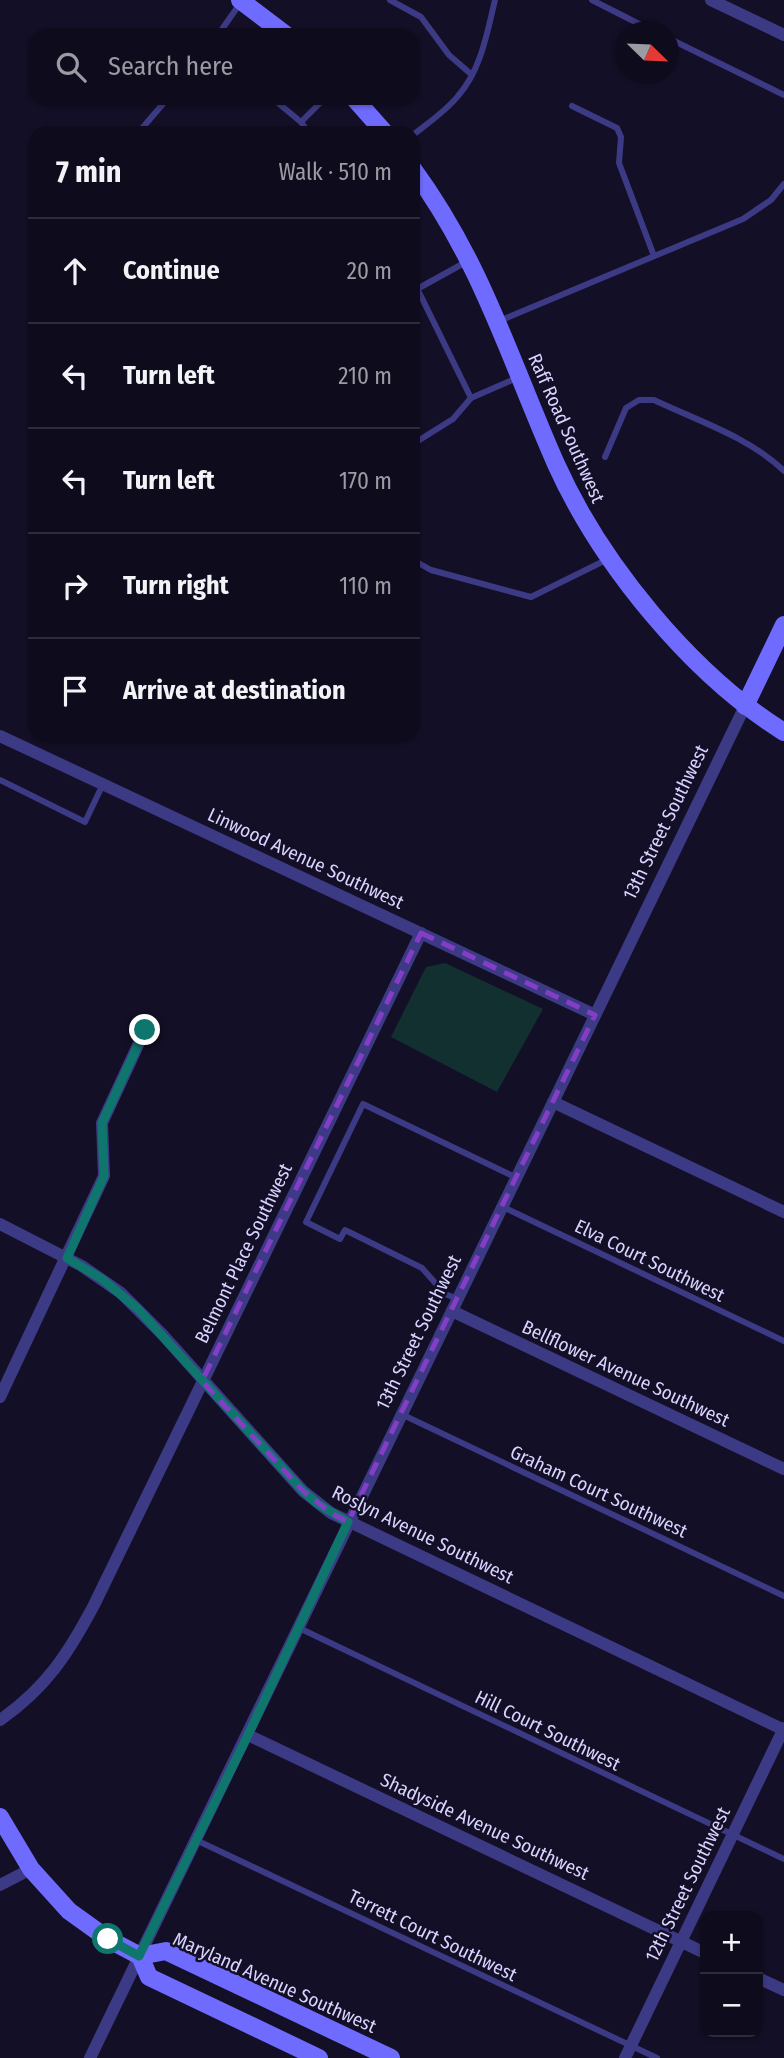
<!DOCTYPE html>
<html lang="en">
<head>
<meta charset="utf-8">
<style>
  :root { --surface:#0e0b1c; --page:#1c1929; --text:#f1f3f6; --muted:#9b9ba3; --line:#2e2b3b }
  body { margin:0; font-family:"Fira Sans Condensed",sans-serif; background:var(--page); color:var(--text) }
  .controls { position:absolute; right:21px; bottom:21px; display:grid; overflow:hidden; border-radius:14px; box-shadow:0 2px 5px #0004 }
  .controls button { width:63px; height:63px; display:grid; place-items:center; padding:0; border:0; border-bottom:2px solid var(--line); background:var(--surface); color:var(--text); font:35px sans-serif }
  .compass { position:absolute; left:616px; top:21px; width:63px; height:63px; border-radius:50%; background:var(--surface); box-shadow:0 2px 5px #0004; rotate:113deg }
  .stop { position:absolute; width:21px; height:21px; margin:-16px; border:5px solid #0f766e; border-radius:50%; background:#fff }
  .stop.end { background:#0f766e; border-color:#fff; box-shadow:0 2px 7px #0008 }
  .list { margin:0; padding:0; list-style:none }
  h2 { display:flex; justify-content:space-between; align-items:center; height:91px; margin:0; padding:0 28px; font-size:30px }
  h2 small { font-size:23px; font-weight:400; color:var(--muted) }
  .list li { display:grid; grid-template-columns:46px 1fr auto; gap:21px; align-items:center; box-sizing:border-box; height:105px; padding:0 28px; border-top:2px solid var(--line) }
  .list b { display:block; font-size:26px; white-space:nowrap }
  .list em { font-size:23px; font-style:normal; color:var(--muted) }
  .icon { flex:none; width:38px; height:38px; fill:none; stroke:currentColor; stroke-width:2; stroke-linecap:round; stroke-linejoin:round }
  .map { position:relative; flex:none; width:784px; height:2058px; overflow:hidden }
  .search { position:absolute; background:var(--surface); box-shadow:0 2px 5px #0004; left:28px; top:28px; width:392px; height:77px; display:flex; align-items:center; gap:18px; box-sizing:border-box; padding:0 24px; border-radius:21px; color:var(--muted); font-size:26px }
  .panel { position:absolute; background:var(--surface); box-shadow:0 2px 5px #0004; left:28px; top:126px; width:392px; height:616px; border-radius:21px }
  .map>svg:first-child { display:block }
  .pitch { fill:#12302f }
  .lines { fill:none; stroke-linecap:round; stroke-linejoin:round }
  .lane { stroke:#3d3a85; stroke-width:6 }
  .street { stroke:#3d3a85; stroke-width:12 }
  .secondary { stroke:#6f6bff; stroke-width:18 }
  .route { stroke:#0f766e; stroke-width:9 }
  .marked { fill:none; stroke:#843dc5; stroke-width:5; stroke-dasharray:14 9; stroke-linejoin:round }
  .labels { text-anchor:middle; stroke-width:5; stroke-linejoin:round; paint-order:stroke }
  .street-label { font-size:19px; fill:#d9d4ff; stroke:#130f26 }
</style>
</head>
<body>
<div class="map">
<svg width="784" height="2058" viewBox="0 0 784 2058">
  <rect width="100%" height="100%" fill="#130f26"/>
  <path class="pitch" d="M 445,963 L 543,1009 L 497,1092 L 391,1037 L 426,967 Z"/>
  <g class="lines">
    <g class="lane">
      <path d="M 390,0 L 421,17 L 449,55 L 472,75"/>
      <path d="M 592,0 L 655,32"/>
      <path d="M 218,35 L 241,2"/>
      <path d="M 668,38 L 784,95"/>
      <path d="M 272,98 L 301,122 L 309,133"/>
      <path d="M 572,106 L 617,128 L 621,137 L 619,163 L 654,256"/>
      <path d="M 301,122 L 325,98"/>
      <path d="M 138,133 L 168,98"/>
      <path d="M 413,135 C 428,123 446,111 458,96 C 481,70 487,33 495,0"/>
      <path d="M 413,280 L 471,398 L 519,377"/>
      <path d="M 419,288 L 466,262"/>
      <path d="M 499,321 L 743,219 L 771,200 L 784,184"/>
      <path d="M 413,444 L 453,419 L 471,398"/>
      <path d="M 605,457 L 626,408 L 639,400 L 654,400 C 696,420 751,438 784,471"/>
      <path d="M 413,560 L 431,570 L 531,597 L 608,559"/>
      <path d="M 0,780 L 85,822 L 103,784"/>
      <path d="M 503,1207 L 784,1341"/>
      <path d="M 458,1299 L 445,1294 L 422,1268 L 345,1230 L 340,1239 L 306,1222 L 363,1104 L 517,1178"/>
      <path d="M 401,1414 L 784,1596"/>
      <path d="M 299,1628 L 784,1859"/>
      <path d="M 196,1840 L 657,2058"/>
    </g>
    <g class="street">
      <path d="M 711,0 L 784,35"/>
      <path d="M 0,736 L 595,1015"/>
      <path d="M 553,1102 L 784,1212"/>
      <path d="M 0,1224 L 82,1266 L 121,1293 L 162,1334 L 303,1491 L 331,1513 L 784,1730"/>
      <path d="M 452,1311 L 784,1469"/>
      <path d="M 0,1397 L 104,1176 L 102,1123 L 145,1030"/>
      <path d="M 0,1720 C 46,1688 68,1654 94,1605 L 421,933"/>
      <path d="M 248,1735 L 705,1953"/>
      <path d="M 0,1885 L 31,1869"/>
      <path d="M 758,1978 L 784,1990"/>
      <path d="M 90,2058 L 745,706"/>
      <path d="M 625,2058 L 784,1728"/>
    </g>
    <g class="secondary">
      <path d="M 240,0 L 286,35"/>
      <path d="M 354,98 L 385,133"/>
      <path d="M 413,169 C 482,263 510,360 556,464 C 601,564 691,674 784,732"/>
      <path d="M 745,706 L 784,625"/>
      <path d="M 0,1817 L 31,1869 L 69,1911 L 108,1939 L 140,1956 L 166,1951 L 391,2058"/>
      <path d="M 140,1956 L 149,1977 L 319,2058"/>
    </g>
  </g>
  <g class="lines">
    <path class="route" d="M 108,1939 L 139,1956 L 248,1735 L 348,1522 L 318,1504 L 303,1491 L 138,1309 L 102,1279 L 67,1258 L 104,1176 L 102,1123 L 145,1030"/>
  </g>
  <path class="marked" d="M 421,933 L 595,1015 L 348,1522 L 331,1513 L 303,1491 L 202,1381 Z"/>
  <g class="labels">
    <g class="street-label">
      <text transform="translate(567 428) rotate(66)" y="7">Raff Road Southwest</text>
      <text transform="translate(665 822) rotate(-64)" y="7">13th Street Southwest</text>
      <text transform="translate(306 858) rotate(25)" y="7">Linwood Avenue Southwest</text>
      <text transform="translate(243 1253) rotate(-64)" y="7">Belmont Place Southwest</text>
      <text transform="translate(650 1260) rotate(26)" y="7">Elva Court Southwest</text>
      <text transform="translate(418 1332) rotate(-64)" y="7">13th Street Southwest</text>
      <text transform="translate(626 1373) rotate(25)" y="7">Bellflower Avenue Southwest</text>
      <text transform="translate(599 1491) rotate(25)" y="7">Graham Court Southwest</text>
      <text transform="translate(423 1534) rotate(26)" y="7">Roslyn Avenue Southwest</text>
      <text transform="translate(548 1730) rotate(26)" y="7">Hill Court Southwest</text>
      <text transform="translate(485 1826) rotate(25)" y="7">Shadyside Avenue Southwest</text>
      <text transform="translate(687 1884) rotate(-64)" y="7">12th Street Southwest</text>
      <text transform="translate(433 1935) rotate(26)" y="7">Terrett Court Southwest</text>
      <text transform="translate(275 1982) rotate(24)" y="7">Maryland Avenue Southwest</text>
    </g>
  </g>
</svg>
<div class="controls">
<button>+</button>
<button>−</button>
</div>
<svg class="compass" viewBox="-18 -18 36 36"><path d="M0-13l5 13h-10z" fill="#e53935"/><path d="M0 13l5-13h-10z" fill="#9b9ba3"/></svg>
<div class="stop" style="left:108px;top:1939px"></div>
<div class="stop end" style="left:145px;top:1030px"></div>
<div class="search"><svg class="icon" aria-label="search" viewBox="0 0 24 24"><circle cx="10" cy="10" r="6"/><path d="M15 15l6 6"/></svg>Search here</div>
<section class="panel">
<h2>7 min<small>Walk · 510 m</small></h2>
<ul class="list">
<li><svg class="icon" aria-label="ahead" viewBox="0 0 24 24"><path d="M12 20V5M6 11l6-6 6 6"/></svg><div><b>Continue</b></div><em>20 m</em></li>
<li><svg class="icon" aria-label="left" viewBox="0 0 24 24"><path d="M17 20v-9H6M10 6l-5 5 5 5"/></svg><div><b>Turn left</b></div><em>210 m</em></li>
<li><svg class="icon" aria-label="left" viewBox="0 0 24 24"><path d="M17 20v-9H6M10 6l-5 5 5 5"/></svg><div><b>Turn left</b></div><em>170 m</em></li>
<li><svg class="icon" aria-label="right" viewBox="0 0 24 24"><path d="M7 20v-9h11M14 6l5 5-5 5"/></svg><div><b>Turn right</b></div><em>110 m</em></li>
<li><svg class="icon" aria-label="arrive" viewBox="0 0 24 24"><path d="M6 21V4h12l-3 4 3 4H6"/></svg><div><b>Arrive at destination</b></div></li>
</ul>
</section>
</div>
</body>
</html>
